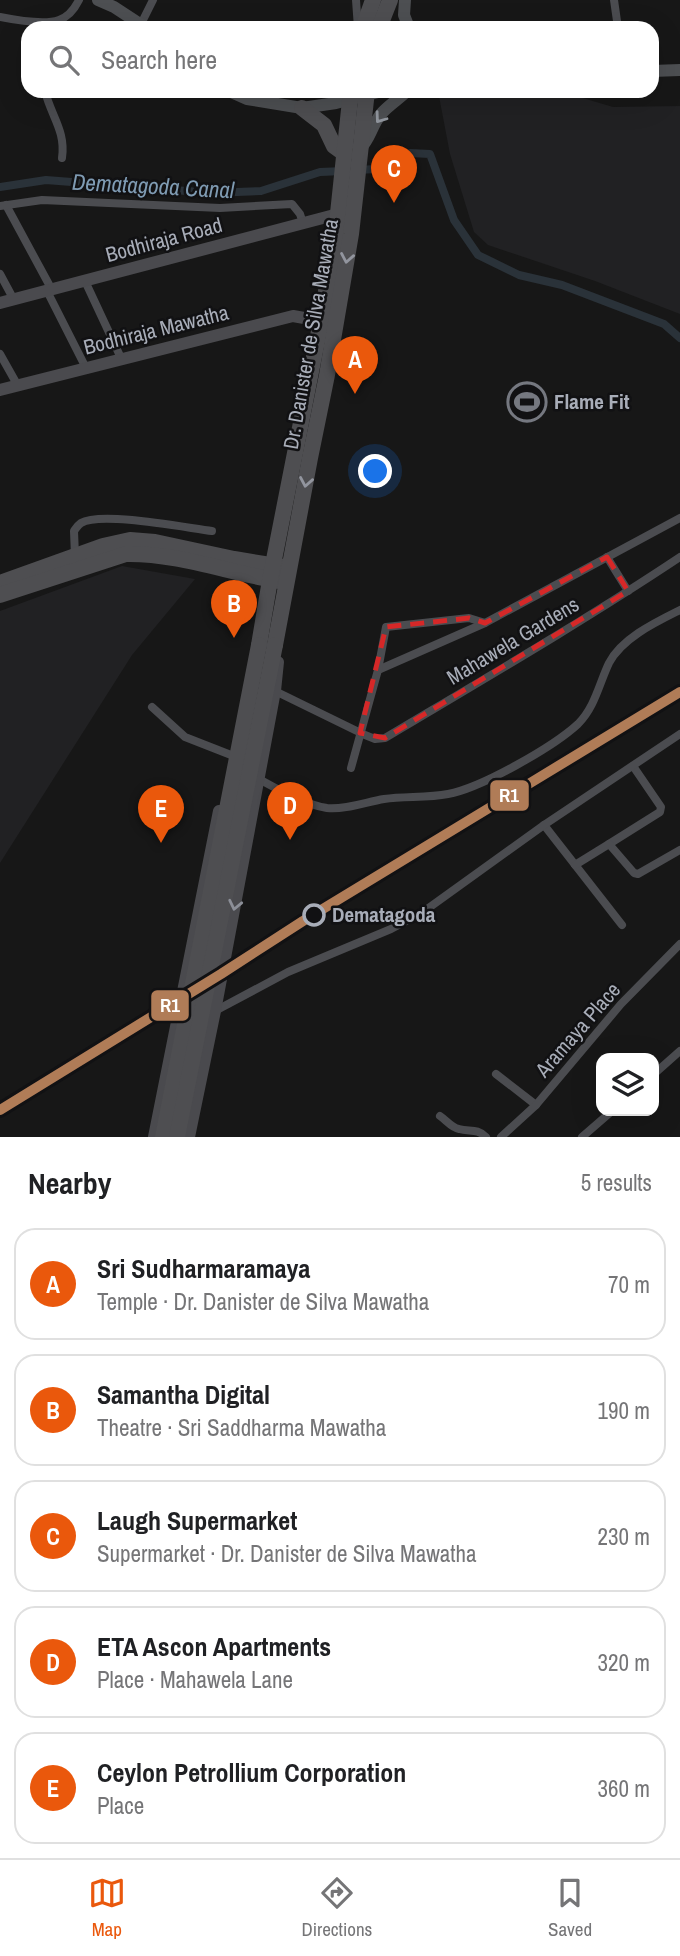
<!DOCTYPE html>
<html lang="en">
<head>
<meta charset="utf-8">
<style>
  :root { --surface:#fff; --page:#f6f6f6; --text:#202124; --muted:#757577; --line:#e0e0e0; --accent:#ea580c }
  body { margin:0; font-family:"Archivo Narrow",sans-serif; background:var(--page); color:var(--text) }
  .controls { position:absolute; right:21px; bottom:21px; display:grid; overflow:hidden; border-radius:14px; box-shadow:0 7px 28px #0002 }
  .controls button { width:63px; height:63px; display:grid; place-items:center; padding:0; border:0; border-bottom:2px solid var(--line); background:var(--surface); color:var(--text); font:35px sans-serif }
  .you { position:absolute; left:376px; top:472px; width:24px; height:24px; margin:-18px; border:5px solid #fff; border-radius:50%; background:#1a73e8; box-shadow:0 0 0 10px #1a73e833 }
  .badge { display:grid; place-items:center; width:46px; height:46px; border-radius:50%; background:var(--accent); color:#fff; font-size:23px; font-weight:700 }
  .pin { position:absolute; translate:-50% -58px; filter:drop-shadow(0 2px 4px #0008) }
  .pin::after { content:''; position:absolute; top:37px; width:24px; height:21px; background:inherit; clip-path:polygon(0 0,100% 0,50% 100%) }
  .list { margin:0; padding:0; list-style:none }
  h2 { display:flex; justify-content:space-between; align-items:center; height:91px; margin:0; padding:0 28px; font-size:30px }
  h2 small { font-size:23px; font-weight:400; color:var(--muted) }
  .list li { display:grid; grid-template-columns:46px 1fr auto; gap:21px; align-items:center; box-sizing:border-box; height:112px; margin:0 14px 14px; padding:0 14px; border:2px solid var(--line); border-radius:21px }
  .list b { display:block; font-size:26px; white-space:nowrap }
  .list p { margin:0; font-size:23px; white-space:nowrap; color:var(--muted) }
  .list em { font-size:23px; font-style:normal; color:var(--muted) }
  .icon { flex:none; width:38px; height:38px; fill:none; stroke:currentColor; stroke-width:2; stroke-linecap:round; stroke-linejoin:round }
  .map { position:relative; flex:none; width:680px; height:1137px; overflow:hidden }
  .search { position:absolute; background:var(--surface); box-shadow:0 7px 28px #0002; left:21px; right:21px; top:21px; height:77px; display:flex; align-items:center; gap:18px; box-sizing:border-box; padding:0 24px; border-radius:21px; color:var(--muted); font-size:26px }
  .sheet { height:721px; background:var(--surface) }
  nav { display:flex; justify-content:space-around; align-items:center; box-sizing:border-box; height:98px; border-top:2px solid var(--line); background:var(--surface); font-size:19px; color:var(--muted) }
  nav a { display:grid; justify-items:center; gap:4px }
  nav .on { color:var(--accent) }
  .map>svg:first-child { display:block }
  .built { fill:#212123 }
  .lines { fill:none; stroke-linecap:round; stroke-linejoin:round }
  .canal { stroke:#2a3239; stroke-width:8 }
  .street { stroke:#4b4c50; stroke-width:8 }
  .secondary { stroke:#4a4a4e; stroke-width:12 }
  .primary { stroke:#4d4f52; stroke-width:12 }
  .highway { stroke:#4e4e51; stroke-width:16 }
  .highway-bridge { stroke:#4e4e51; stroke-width:16 }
  .rail-1-casing { stroke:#111113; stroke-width:16 }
  .rail-1 { stroke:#b07c57; stroke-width:10 }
  .oneway { stroke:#91969e }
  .oneway2 { stroke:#92959e }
  .oneway3 { stroke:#8c8f98 }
  .marked { fill:none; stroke:#d62828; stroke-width:5; stroke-dasharray:14 9; stroke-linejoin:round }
  .stop-dot { fill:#111113; stroke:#a8adb8; stroke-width:3.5 }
  .labels { text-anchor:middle; stroke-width:5; stroke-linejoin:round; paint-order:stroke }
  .street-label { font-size:21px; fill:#a8adb8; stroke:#111113 }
  .poi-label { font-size:21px; font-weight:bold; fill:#a8adb8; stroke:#111113; text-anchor:start }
  .stop-label { font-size:21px; font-weight:bold; fill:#a8adb8; stroke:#111113; text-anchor:start }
  .water-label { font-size:23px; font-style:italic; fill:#7f9bb3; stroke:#111113 }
  .line-badge { stroke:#111113; stroke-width:2.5 }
  .badge-label { font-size:19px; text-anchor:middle; font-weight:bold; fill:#fff }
</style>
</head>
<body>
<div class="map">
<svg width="680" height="1137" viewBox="0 0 680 1137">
  <rect width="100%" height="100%" fill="#171717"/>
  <g class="built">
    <path d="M 438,91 L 567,91 L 576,96 L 613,107 L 680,106 L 680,314 L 595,281 L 488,245 L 474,232 L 450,154 Z"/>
    <path d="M 122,566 L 195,579 L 132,655 L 0,863 L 0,611 Z"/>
  </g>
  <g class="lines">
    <g class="canal">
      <path d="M 357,170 L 377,169 L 410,153 L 430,154 L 454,220 L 478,255 L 519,275 L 562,285 L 664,324 L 680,338"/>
      <path d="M 0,187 L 46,180 L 212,193 L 261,191 L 320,172 L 344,171"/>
    </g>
    <g class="street">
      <path d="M 356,0 L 358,28"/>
      <path d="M 614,0 L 618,28"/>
      <path d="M 0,17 C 15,20 45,25 59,20 C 68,17 75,8 79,0"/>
      <path d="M 141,24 L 153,0"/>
      <path d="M 45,91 C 51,116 66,131 62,158"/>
      <path d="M 6,205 L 52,290"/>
      <path d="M 0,206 L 42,200 L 220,208 L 292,204 L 300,214 L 303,223"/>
      <path d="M 0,274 L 14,300"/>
      <path d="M 85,281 L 121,358"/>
      <path d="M 47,291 L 86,368"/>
      <path d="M 0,354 L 18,386"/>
      <path d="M 75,556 L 74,531 C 77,527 77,526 81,523 C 101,511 187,528 212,531"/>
      <path d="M 607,557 L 628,591"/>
      <path d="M 378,670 L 485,623 L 680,518"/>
      <path d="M 275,691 L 365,735 L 375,739 L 385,738 C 484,679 584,621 680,557"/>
      <path d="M 152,707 L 185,737 L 231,755"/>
      <path d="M 351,768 L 378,670 L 386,627 L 469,618 L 485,623"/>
      <path d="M 259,779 C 279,790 303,804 327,808 C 345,810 366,802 384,799 C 405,796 427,798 448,794 C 481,788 553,747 578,724 C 595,707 599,684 609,663 C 622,638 656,622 680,610"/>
      <path d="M 544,825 L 622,925"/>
      <path d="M 609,844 L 660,812 L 661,807 L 633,766"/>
      <path d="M 575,865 L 609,844 L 634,873 L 638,874 L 680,850"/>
      <path d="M 215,1011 L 288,972 L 391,929 L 423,912 L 544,825 L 680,734"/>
      <path d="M 496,1074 L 536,1105"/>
      <path d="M 654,1074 L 680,1051"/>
      <path d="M 440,1116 C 446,1120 452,1128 459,1129 C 470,1132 477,1128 486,1137"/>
      <path d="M 501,1137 L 536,1105 L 621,1004 L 680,944"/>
      <path d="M 582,1137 L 612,1111"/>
    </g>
    <g class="secondary">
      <path d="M 0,303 L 338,214"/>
      <path d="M 0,390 L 293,316 L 321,321"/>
      <path d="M 154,1137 L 219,811"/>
      <path d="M 189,1137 L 215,1011 L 275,691 L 278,662"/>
    </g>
    <g class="primary">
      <path d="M 98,0 L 114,7 L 146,28"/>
      <path d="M 405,0 L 404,15 L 409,28"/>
      <path d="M 652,71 L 680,70"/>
      <path d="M 229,91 L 247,99 L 302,108 L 336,103 L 382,91"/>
      <path d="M 360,149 C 370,139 372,125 381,114 C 389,105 399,99 407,91"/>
    </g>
    <g class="highway">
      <path d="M 363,28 L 373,0"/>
      <path d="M 379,28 L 390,0"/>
      <path d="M 302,108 L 324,125 L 334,146 L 345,154"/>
      <path d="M 0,583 L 103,546 L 130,540 L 155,542 L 234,559 L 283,567"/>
      <path d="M 0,595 L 126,554 C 178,553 229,573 280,581"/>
      <path d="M 259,645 L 270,580 L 321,321 L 336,232 L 351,91"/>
      <path d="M 275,645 L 310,458 L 327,375 L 351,234 L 367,91"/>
    </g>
    <g class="highway-bridge">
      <path d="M 163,1137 L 259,645"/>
      <path d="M 177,1137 L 275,645"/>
    </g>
    <g class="rail-1-casing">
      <path id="rail-1" d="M 0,1110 L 221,974 L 303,921 L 680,692"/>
    </g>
    <use href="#rail-1" class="rail-1"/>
  </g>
  <defs><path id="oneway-chevron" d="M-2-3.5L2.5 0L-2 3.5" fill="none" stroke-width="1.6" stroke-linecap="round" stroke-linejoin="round" transform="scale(1.75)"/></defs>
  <use class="oneway" href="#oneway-chevron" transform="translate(380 118) rotate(126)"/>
  <g class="oneway2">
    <use href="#oneway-chevron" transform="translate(347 258) rotate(100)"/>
    <use href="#oneway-chevron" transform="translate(306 482) rotate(100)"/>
  </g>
  <use class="oneway3" href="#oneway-chevron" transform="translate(235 905) rotate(102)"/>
  <path class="marked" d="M 607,557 L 628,591 L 385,738 L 360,733 L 386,627 L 469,618 L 485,623 Z"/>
  <defs>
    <g id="stadium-ring" transform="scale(2.0125)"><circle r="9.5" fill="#111113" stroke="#757880" stroke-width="1.5"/><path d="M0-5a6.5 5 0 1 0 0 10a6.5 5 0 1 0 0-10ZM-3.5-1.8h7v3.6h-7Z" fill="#757880"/></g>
  </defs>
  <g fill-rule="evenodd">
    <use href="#stadium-ring" x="527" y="402"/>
  </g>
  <circle class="stop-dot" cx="314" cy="915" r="10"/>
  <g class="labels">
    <g class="street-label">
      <text transform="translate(164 240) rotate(-15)" y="7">Bodhiraja Road</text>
      <text transform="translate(156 330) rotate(-14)" y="7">Bodhiraja Mawatha</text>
      <text transform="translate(311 334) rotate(-80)" y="7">Dr. Danister de Silva Mawatha</text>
      <text transform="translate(513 641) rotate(-31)" y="7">Mahawela Gardens</text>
      <text transform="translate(578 1030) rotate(-49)" y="7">Aramaya Place</text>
    </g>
    <g class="poi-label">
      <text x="554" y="409">Flame Fit</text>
    </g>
    <g class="stop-label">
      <text x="332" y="922">Dematagoda</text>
    </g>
    <g class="water-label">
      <text transform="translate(153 186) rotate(3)" y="8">Dematagoda Canal</text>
    </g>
  </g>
  <g class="line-badge">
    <rect x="489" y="779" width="41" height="33" rx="7" fill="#b07c57"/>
    <rect x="150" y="989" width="40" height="33" rx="7" fill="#b07c57"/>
  </g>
  <g class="badge-label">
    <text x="509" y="802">R1</text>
    <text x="170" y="1012">R1</text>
  </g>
</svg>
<div class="controls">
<button><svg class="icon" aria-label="layers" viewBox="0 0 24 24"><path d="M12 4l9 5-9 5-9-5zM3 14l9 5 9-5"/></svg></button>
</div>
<div class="you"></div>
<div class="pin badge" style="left:355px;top:394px">A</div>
<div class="pin badge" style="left:234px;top:638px">B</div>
<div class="pin badge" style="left:394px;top:203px">C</div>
<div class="pin badge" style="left:290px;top:840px">D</div>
<div class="pin badge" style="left:161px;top:843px">E</div>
<div class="search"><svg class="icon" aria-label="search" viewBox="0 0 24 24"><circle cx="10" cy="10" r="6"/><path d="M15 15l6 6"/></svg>Search here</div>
</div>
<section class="sheet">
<h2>Nearby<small>5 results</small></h2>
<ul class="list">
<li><span class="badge">A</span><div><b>Sri Sudharmaramaya</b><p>Temple · Dr. Danister de Silva Mawatha</p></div><em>70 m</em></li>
<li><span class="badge">B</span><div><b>Samantha Digital</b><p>Theatre · Sri Saddharma Mawatha</p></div><em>190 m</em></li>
<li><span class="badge">C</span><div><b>Laugh Supermarket</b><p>Supermarket · Dr. Danister de Silva Mawatha</p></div><em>230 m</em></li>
<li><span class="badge">D</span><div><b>ETA Ascon Apartments</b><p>Place · Mahawela Lane</p></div><em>320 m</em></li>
<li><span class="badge">E</span><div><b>Ceylon Petrollium Corporation</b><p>Place</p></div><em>360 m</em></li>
</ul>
</section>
<nav>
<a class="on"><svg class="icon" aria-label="map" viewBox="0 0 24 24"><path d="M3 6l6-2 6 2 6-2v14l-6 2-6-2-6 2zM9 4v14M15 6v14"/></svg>Map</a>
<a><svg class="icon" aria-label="directions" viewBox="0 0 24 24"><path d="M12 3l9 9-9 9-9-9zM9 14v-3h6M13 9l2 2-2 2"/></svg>Directions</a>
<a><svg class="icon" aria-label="saved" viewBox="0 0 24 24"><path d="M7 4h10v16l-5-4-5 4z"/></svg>Saved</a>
</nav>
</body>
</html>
